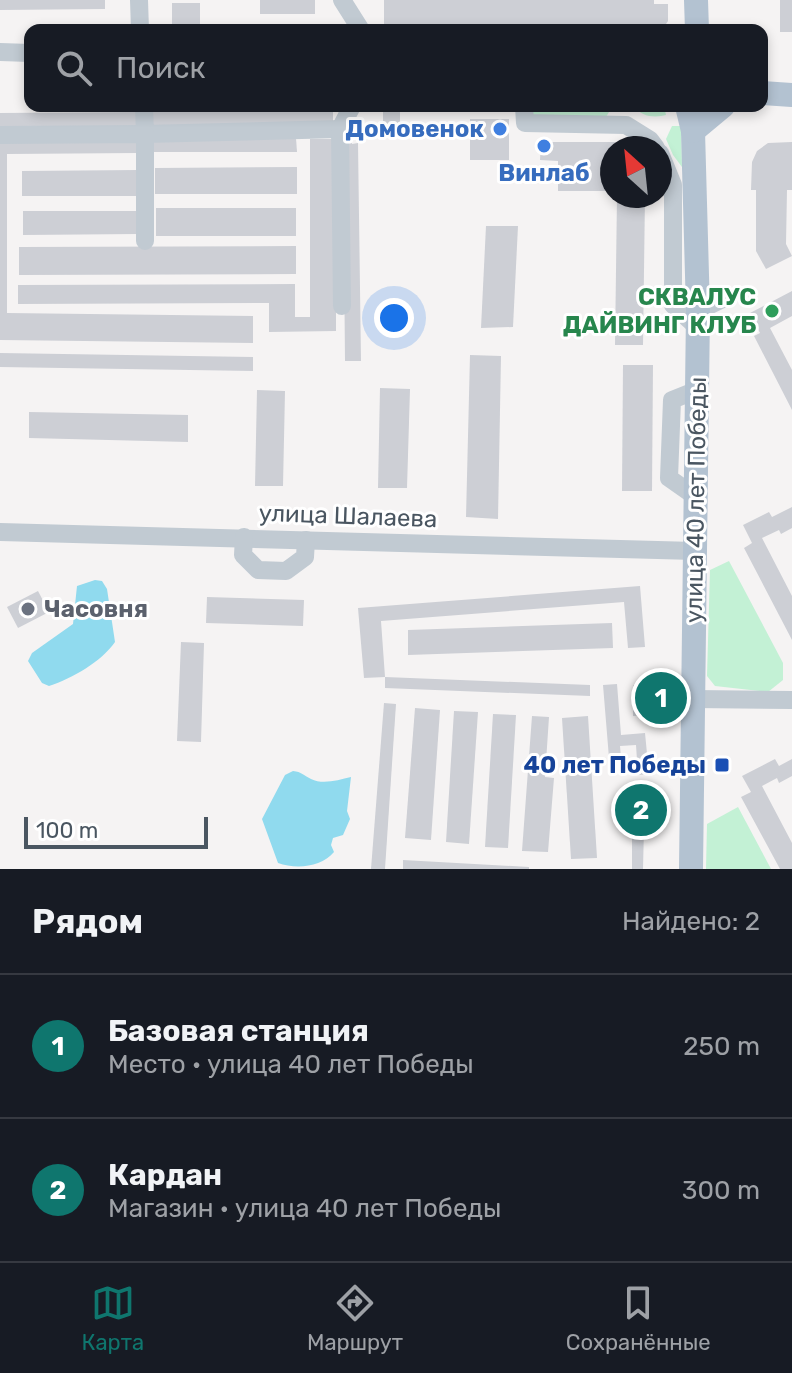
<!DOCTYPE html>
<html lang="ru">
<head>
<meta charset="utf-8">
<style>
  :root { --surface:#171b24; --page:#20242c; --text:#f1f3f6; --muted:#9ea1a6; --line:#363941; --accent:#0f766e }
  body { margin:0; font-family:Rubik,sans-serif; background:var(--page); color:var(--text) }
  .compass { position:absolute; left:600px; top:136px; width:72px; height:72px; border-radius:50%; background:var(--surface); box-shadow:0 4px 12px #0003; rotate:333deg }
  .scale { position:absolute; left:24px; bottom:20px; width:184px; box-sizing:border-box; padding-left:8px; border:4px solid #4a5661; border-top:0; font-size:22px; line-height:28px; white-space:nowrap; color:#4a5661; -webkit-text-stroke:6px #fff; paint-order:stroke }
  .you { position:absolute; left:394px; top:318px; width:28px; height:28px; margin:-20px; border:6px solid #fff; border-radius:50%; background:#1a73e8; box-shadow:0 0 0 12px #1a73e833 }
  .badge { display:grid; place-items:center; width:52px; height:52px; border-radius:50%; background:var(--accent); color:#fff; font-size:26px; font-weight:700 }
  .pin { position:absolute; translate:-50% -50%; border:4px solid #fff; box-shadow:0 2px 8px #0006 }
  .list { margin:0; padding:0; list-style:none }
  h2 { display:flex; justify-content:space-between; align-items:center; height:104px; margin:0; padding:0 32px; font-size:34px }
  h2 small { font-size:26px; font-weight:400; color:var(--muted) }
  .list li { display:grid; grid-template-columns:52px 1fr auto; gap:24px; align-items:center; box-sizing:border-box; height:144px; padding:0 32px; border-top:2px solid var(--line) }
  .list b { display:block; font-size:30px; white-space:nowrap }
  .list p { margin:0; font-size:26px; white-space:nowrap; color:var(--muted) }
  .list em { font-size:26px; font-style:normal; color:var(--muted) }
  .icon { flex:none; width:44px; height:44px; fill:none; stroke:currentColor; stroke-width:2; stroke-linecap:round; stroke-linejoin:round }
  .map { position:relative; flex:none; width:792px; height:869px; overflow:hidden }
  .search { position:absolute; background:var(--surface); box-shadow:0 4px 12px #0003; left:24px; right:24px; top:24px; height:88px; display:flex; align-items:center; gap:20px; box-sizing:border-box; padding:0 28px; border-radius:16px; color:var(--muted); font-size:30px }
  .sheet { height:392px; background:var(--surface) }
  nav { display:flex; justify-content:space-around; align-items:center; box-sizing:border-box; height:112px; border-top:2px solid var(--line); background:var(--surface); font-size:22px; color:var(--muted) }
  nav a { display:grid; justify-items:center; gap:4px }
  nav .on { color:var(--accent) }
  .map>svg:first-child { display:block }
  .green { fill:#c3f1d5 }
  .water { fill:#90daee }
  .building { fill:#cdcfd5 }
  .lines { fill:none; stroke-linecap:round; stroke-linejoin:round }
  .minor { stroke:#c1cad2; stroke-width:18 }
  .major { stroke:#b3c2d1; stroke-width:24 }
  .shop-dot { fill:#3f7fe0; stroke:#fff; stroke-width:3 }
  .leisure-dot { fill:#2e9e5b; stroke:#fff; stroke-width:3 }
  .worship-dot { fill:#6b7280; stroke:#fff; stroke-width:3 }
  .transit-dot { fill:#1a4fb4; stroke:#fff; stroke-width:3 }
  .labels { text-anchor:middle; stroke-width:6; stroke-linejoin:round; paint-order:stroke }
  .shop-label { font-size:24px; font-weight:bold; fill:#366cbe; stroke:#fff; text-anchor:end }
  .leisure-label { font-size:24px; font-weight:bold; fill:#27864d; stroke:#fff; text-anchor:end }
  .street-label { font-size:24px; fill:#4a5661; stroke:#fff }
  .worship-label { font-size:24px; font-weight:bold; fill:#5b616d; stroke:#fff; text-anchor:start }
  .transit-label { font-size:24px; font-weight:bold; fill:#164399; stroke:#fff; text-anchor:end }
</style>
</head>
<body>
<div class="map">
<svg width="792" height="869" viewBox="0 0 792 869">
  <rect width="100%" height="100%" fill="#f5f3f3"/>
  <g class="green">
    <path d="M 529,106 L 609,106 L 609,112 L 606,117 L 534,117 Z"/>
    <path d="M 636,106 L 664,106 L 666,115 C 656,118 639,117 636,106 Z"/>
    <path d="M 672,126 L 681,126 L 682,167 L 673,155 L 666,139 Z"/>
    <path d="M 729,561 L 783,663 L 783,680 L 768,692 L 715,686 L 707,676 L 710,570 Z"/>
    <path d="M 738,807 L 771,869 L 706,869 L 707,824 Z"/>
  </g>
  <g class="water">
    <path d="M 95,580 L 102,581 L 107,589 L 115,642 C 101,662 73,678 49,686 L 42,683 L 28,661 L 32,653 L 73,624 L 77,586 Z"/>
    <path d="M 293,771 C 302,772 303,775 311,779 C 323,785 338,780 351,777 L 347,811 L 350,819 L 343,835 L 333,838 L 331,845 L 334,852 C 321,868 295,869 278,863 L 262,819 L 285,775 Z"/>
  </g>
  <g class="building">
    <path d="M 0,0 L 105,0 L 105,9 L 0,10 Z"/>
    <rect x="260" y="0" width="55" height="14"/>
    <path d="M 384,0 L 654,0 L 654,4 L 668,4 L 668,21 L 662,30 L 384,26 Z"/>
    <rect x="780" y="0" width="12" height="32"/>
    <rect x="172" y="3" width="28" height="27"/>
    <rect x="383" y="106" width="17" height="23"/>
    <path d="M 136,112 L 137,127 L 0,129 L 0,113 Z"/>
    <rect x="151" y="112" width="182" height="13"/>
    <rect x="470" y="119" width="39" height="41"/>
    <path d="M 345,137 L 352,137 L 352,144 L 358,143 L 361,361 L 345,361 L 343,144 Z"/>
    <path d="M 296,138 L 297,152 L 154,152 L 154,139 Z"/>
    <path d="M 310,139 L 336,139 L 336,331 L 269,332 L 269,303 L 18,304 L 18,285 L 295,284 L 295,317 L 310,317 Z"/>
    <path d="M 0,140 L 138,140 L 138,153 L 7,154 L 7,313 L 253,316 L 253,343 L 0,340 Z"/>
    <path d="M 541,142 L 622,142 L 637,148 L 612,148 L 612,191 L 558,191 L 558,161 L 540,160 Z"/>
    <path d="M 792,142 L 792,190 L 787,190 L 786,244 L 792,256 L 766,269 L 756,251 L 756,190 L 751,190 L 752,162 L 757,151 L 768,143 Z"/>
    <path d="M 297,167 L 297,194 L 155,194 L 155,168 Z"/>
    <path d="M 138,170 L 138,196 L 22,196 L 22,171 Z"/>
    <path d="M 617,196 L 645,196 L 643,345 L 615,345 Z"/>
    <rect x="156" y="208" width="140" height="28"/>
    <path d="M 23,211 L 138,211 L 138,234 L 23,235 Z"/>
    <path d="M 486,226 L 518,226 L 513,327 L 481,328 Z"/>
    <path d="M 296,246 L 296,274 L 19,275 L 19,247 Z"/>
    <path d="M 792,291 L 792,316 L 770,328 L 792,370 L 792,410 L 754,336 L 760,333 L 750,313 Z"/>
    <path d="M 0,353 L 253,357 L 253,371 L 0,367 Z"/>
    <path d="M 470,355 L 501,356 L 498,519 L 466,517 Z"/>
    <path d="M 623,365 L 653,365 L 652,491 L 622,491 Z"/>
    <path d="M 380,388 L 410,389 L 407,488 L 378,488 Z"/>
    <path d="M 257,390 L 285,391 L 283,486 L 255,486 Z"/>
    <path d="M 29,412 L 188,415 L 188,442 L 29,438 Z"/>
    <path d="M 792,507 L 792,528 L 781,534 L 779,530 L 762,538 L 792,596 L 792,640 L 744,548 L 752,543 L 743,525 L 769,512 L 772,517 Z"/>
    <path d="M 640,586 L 645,647 L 628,648 L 624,602 L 381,621 L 385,677 L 364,678 L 358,608 Z"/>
    <path d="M 38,591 L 49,612 L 18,628 L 7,607 Z"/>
    <path d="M 207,597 L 304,600 L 303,626 L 206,623 Z"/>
    <path d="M 612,623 L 613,648 L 408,655 L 408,630 Z"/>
    <path d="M 181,642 L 204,643 L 201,742 L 177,741 Z"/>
    <path d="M 385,677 L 590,685 L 590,696 L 385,688 Z"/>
    <path d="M 617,684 L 621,735 L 645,733 L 649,774 L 638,775 L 636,745 L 620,746 L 622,769 L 610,770 L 603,685 Z"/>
    <path d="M 633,685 L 655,686 L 655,715 L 633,716 Z"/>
    <rect x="657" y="693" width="7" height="10"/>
    <path d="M 384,703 L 396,704 L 385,869 L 371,869 Z"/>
    <path d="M 415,708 L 440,710 L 431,840 L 405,838 Z"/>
    <path d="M 454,711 L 478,712 L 469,844 L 446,842 Z"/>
    <path d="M 493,714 L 516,715 L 508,848 L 485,847 Z"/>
    <path d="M 532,716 L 549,717 L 545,777 L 554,778 L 548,852 L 522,851 Z"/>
    <path d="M 588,716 L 597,858 L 571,859 L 562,718 Z"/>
    <path d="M 775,759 L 779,766 L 792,759 L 792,776 L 779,783 L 777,778 L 762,786 L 792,843 L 792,869 L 780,869 L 741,797 L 751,792 L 742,776 Z"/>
    <rect x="631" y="794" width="20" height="32"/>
    <path d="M 632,828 L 644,828 L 643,869 L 632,869 Z"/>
    <path d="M 403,860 L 529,867 L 529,869 L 403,869 Z"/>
  </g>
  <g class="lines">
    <g class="minor">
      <path d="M 139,0 L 140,30"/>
      <path d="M 342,0 L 361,30"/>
      <path d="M 0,52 L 30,53"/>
      <path d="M 144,106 L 145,134 L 340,129"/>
      <path d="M 524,106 L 525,123 L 626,125 L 650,140 L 656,148"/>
      <path d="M 0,135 L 145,134 L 145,241"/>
      <path d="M 660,153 L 673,185 L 673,305 L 698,328"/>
      <path d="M 342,306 L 340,129 L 352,106"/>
      <path d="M 698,311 L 727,297"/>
      <path d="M 696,497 L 669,478 L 672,400 L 697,390"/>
      <path d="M 0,532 L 695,551"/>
      <path d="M 244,537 L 243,555 L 258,570 L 286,571 L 305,557 L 306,540"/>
      <path d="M 693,699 L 792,700"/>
    </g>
    <g class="major">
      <path d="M 696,0 L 697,30"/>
      <path d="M 762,93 L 792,95"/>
      <path d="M 687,106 L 693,131 L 698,311 L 691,869"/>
      <path d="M 693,131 L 723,106"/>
    </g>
  </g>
  <g class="shop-dot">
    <circle cx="500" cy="129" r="8"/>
    <circle cx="544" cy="146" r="8"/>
  </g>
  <circle class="leisure-dot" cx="772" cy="311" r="8"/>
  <circle class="worship-dot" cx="28" cy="609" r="8"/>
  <rect class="transit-dot" x="714" y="757" width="16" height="16" rx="4"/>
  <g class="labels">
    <g class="shop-label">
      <text x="484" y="137">Домовенок</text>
      <text x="544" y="181" text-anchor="middle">Винлаб</text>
    </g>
    <g class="leisure-label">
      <text x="756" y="305">СКВАЛУС<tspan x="756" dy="28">ДАЙВИНГ КЛУБ</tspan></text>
    </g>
    <g class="street-label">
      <text transform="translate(696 500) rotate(-89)" y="8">улица 40 лет Победы</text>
      <text transform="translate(348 516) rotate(2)" y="8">улица Шалаева</text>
    </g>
    <g class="worship-label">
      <text x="44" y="617">Часовня</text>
    </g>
    <g class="transit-label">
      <text x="706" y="773">40 лет Победы</text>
    </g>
  </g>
</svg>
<svg class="compass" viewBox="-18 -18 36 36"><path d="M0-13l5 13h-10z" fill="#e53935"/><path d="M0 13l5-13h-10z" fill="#9ea1a6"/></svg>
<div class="scale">100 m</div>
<div class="you"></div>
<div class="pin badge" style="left:661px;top:698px">1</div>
<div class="pin badge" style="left:641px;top:810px">2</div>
<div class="search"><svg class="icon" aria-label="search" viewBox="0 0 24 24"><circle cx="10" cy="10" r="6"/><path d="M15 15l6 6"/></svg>Поиск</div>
</div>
<section class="sheet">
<h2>Рядом<small>Найдено: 2</small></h2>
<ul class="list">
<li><span class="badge">1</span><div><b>Базовая станция</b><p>Место · улица 40 лет Победы</p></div><em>250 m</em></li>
<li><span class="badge">2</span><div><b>Кардан</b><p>Магазин · улица 40 лет Победы</p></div><em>300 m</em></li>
</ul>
</section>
<nav>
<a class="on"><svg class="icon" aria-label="map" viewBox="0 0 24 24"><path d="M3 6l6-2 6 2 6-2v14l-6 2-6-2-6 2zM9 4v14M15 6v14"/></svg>Карта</a>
<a><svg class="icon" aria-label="directions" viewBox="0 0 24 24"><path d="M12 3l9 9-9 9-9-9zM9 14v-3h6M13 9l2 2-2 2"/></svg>Маршрут</a>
<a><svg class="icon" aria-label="saved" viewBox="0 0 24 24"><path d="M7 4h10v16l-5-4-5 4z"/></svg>Сохранённые</a>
</nav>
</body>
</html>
